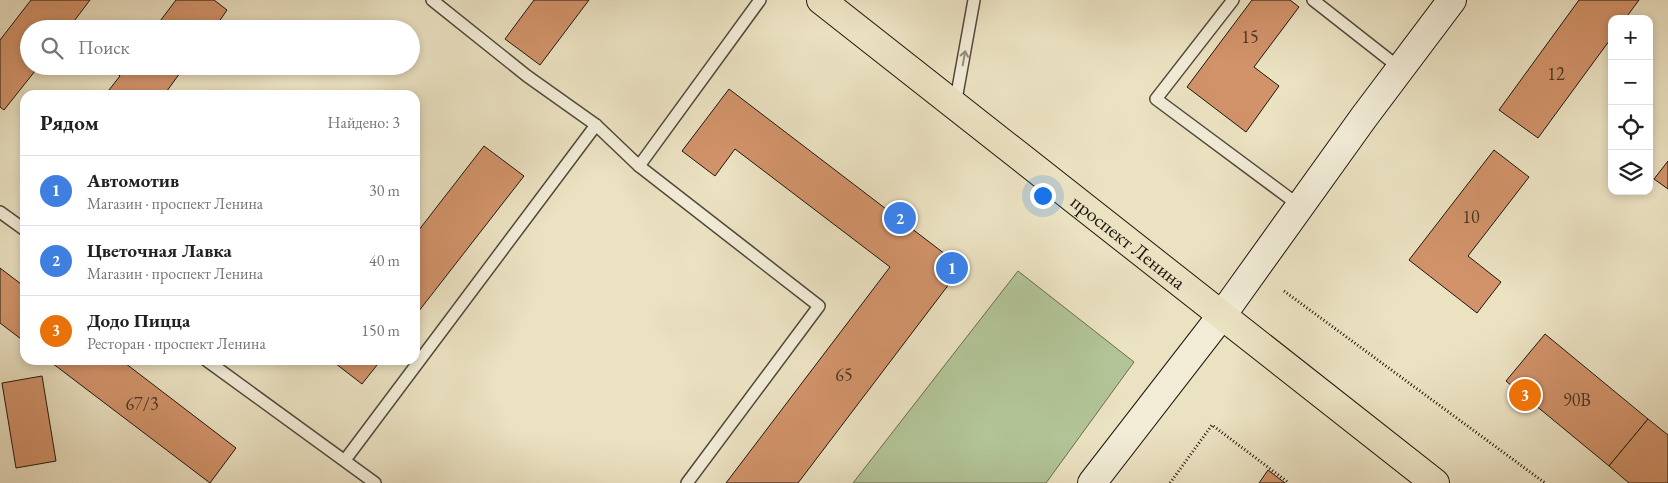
<!DOCTYPE html>
<html lang="ru">
<head>
<meta charset="utf-8">
<style>
  :root { --surface:#fff; --page:#f2f2f2; --text:#202124; --muted:#757577; --line:#e0e0e0; --accent:#0f766e }
  body { margin:0; font-family:"EB Garamond",serif; background:var(--page); color:var(--text) }
  .controls { position:absolute; right:15px; top:15px; display:grid; overflow:hidden; border-radius:10px; box-shadow:0 2px 8px #0003 }
  .controls button { width:45px; height:45px; display:grid; place-items:center; padding:0; border:0; border-bottom:1px solid var(--line); background:var(--surface); color:var(--text); font:25px sans-serif }
  .you { position:absolute; left:1042px; top:195px; width:18px; height:18px; margin:-12px; border:4px solid #fff; border-radius:50%; background:#1a73e8; box-shadow:0 0 0 8px #1a73e833 }
  .badge { display:grid; place-items:center; width:32px; height:32px; border-radius:50%; background:var(--accent); color:#fff; font-size:16px; font-weight:700 }
  .pin { position:absolute; translate:-50% -50%; border:2px solid #fff; box-shadow:0 1px 5px #0006 }
  .list { margin:0; padding:0; list-style:none }
  h2 { display:flex; justify-content:space-between; align-items:center; height:65px; margin:0; padding:0 20px; font-size:21px }
  h2 small { font-size:16px; font-weight:400; color:var(--muted) }
  .list li { display:grid; grid-template-columns:32px 1fr auto; gap:15px; align-items:center; box-sizing:border-box; height:70px; padding:0 20px; border-top:1px solid var(--line) }
  .list b { display:block; font-size:19px; white-space:nowrap }
  .list p { margin:0; font-size:16px; white-space:nowrap; color:var(--muted) }
  .list em { font-size:16px; font-style:normal; color:var(--muted) }
  .icon { flex:none; width:28px; height:28px; fill:none; stroke:currentColor; stroke-width:2; stroke-linecap:round; stroke-linejoin:round }
  .map { position:relative; flex:none; width:1668px; height:483px; overflow:hidden }
  .search { position:absolute; background:var(--surface); box-shadow:0 2px 8px #0003; left:20px; top:20px; width:400px; height:55px; display:flex; align-items:center; gap:12px; box-sizing:border-box; padding:0 18px; border-radius:28px; color:var(--muted); font-size:19px }
  .panel { position:absolute; background:var(--surface); box-shadow:0 2px 8px #0003; left:20px; top:90px; width:400px; height:275px; border-radius:15px }
  .map>svg:first-child { display:block }
  .green { fill:#b2c497; stroke:#686d52 }
  .building { fill:#d2936a; stroke:#1e160e }
  .lines { fill:none; stroke-linecap:round; stroke-linejoin:round }
  .lane-casing { stroke:#51493b; stroke-width:14 }
  .secondary-casing { stroke:#1e160e; stroke-width:30 }
  .primary-casing { stroke:#1e160e; stroke-width:30 }
  .path { stroke:#1e160e; stroke-width:3; stroke-dasharray:1 2.5; stroke-linecap:butt }
  .lane { stroke:#f2ecd7; stroke-width:11 }
  .secondary { stroke:#f2ecd7; stroke-width:28 }
  .primary { stroke:#ebe2c2; stroke-width:28 }
  .oneway { stroke:#938c7d }
  .labels { text-anchor:middle; stroke-width:4; stroke-linejoin:round; paint-order:stroke }
  .number-label { font-size:18px; fill:#4b3525 }
  .street-label { font-size:20px; fill:#1e160e; stroke:#f2ecd7 }
</style>
</head>
<body>
<div class="map">
<svg width="1668" height="483" viewBox="0 0 1668 483">
  <rect width="100%" height="100%" fill="#ebe2c2"/>
  <filter id="stains"><feTurbulence type="fractalNoise" baseFrequency=".004" numOctaves="4"/><feColorMatrix values="0 0 0 0 .2 0 0 0 0 .09 0 0 0 0 .02 0 0 0 .5 -.17"/></filter>
  <radialGradient id="worn" r=".72"><stop offset=".6" stop-color="#630" stop-opacity="0"/><stop offset="1" stop-color="#630" stop-opacity=".3"/></radialGradient>
  <path class="green" d="M 1018,271 L 1134,362 L 1046,483 L 853,483 Z"/>
  <g class="building">
    <path d="M 31,0 L 90,0 L 68,29 L 29,29 L 29,66 L 39,66 L 4,110 L 0,107 L 0,40 Z"/>
    <path d="M 176,0 L 214,0 L 227,10 L 214,29 L 154,29 Z"/>
    <path d="M 534,0 L 589,0 L 540,65 L 505,39 Z"/>
    <path d="M 1252,0 L 1290,0 L 1299,7 L 1254,67 L 1279,86 L 1246,132 L 1187,87 Z"/>
    <path d="M 1579,0 L 1639,0 L 1625,19 L 1612,19 L 1612,37 L 1538,138 L 1499,110 Z"/>
    <path d="M 185,66 L 164,95 L 105,95 L 120,76 L 108,66 Z"/>
    <path d="M 729,89 L 962,267 L 798,483 L 726,483 L 890,267 L 735,149 L 715,176 L 682,151 Z"/>
    <path d="M 484,146 L 524,176 L 415,316 L 415,235 Z"/>
    <path d="M 1494,150 L 1529,177 L 1468,256 L 1501,282 L 1477,313 L 1409,260 Z"/>
    <path d="M 1668,161 L 1668,189 L 1654,179 Z"/>
    <path d="M 0,268 L 25,287 L 25,342 L 0,323 Z"/>
    <path d="M 1545,334 L 1648,419 L 1609,466 L 1506,381 Z"/>
    <path d="M 48,360 L 121,360 L 236,448 L 210,483 Z"/>
    <path d="M 331,360 L 381,360 L 362,384 Z"/>
    <path d="M 42,376 L 56,461 L 16,468 L 2,383 Z"/>
    <path d="M 1648,419 L 1668,435 L 1668,483 L 1629,483 L 1609,466 Z"/>
    <path d="M 1268,470 L 1285,483 L 1259,483 Z"/>
  </g>
  <g class="lines">
    <g class="lane-casing">
      <g id="lane">
        <path d="M 432,0 L 527,76 L 596,125 L 639,166"/>
        <path d="M 1233,0 L 1156,99 L 1300,206"/>
        <path d="M 1313,0 L 1401,69"/>
        <path d="M 955,105 L 974,0"/>
        <path d="M 0,212 L 25,230"/>
        <path d="M 206,360 L 375,483"/>
        <path d="M 345,460 L 596,125"/>
        <path d="M 687,483 L 819,306 L 639,166 L 760,0"/>
      </g>
    </g>
    <g class="secondary-casing">
      <path id="secondary" d="M 1092,483 L 1222,315 L 1364,117 L 1452,0"/>
    </g>
    <g class="primary-casing">
      <g id="primary">
        <path id="s1" d="M 821,0 L 1435,483"/>
      </g>
    </g>
    <g class="path">
      <path d="M 1284,291 L 1545,483"/>
      <path d="M 1170,483 L 1212,425 L 1289,483"/>
    </g>
    <use href="#lane" class="lane"/>
    <use href="#secondary" class="secondary"/>
    <use href="#primary" class="primary"/>
  </g>
  <defs><path id="oneway-shaft" d="M-6 0H5M1.5-3L5.5 0L1.5 3" fill="none" stroke-width="1.6" stroke-linecap="round" stroke-linejoin="round" transform="scale(1.25)"/></defs>
  <use class="oneway" href="#oneway-shaft" transform="translate(964 58) rotate(-80)"/>
  <g class="labels">
    <g class="number-label">
      <text x="1250" y="43">15</text>
      <text x="1556" y="80">12</text>
      <text x="1471" y="223">10</text>
      <text x="844" y="381">65</text>
      <text x="1577" y="406">90В</text>
      <text x="142" y="410">67/3</text>
    </g>
    <g class="street-label">
      <text dy="7" stroke="none"><textPath href="#s1" startOffset="391">проспект Ленина</textPath></text>
    </g>
  </g>
  <rect width="100%" height="100%" filter="url(#stains)"/>
  <rect width="100%" height="100%" fill="url(#worn)"/>
</svg>
<div class="controls">
<button>+</button>
<button>−</button>
<button><svg class="icon" aria-label="locate" viewBox="0 0 24 24"><circle cx="12" cy="12" r="6"/><path d="M12 2v4M12 18v4M2 12h4M18 12h4"/></svg></button>
<button><svg class="icon" aria-label="layers" viewBox="0 0 24 24"><path d="M12 4l9 5-9 5-9-5zM3 14l9 5 9-5"/></svg></button>
</div>
<div class="you"></div>
<div class="pin badge" style="left:952px;top:268px;background:#3f7fe0">1</div>
<div class="pin badge" style="left:900px;top:218px;background:#3f7fe0">2</div>
<div class="pin badge" style="left:1525px;top:395px;background:#e8710a">3</div>
<div class="search"><svg class="icon" aria-label="search" viewBox="0 0 24 24"><circle cx="10" cy="10" r="6"/><path d="M15 15l6 6"/></svg>Поиск</div>
<section class="panel">
<h2>Рядом<small>Найдено: 3</small></h2>
<ul class="list">
<li><span class="badge" style="background:#3f7fe0">1</span><div><b>Автомотив</b><p>Магазин · проспект Ленина</p></div><em>30 m</em></li>
<li><span class="badge" style="background:#3f7fe0">2</span><div><b>Цветочная Лавка</b><p>Магазин · проспект Ленина</p></div><em>40 m</em></li>
<li><span class="badge" style="background:#e8710a">3</span><div><b>Додо Пицца</b><p>Ресторан · проспект Ленина</p></div><em>150 m</em></li>
</ul>
</section>
</div>
</body>
</html>
